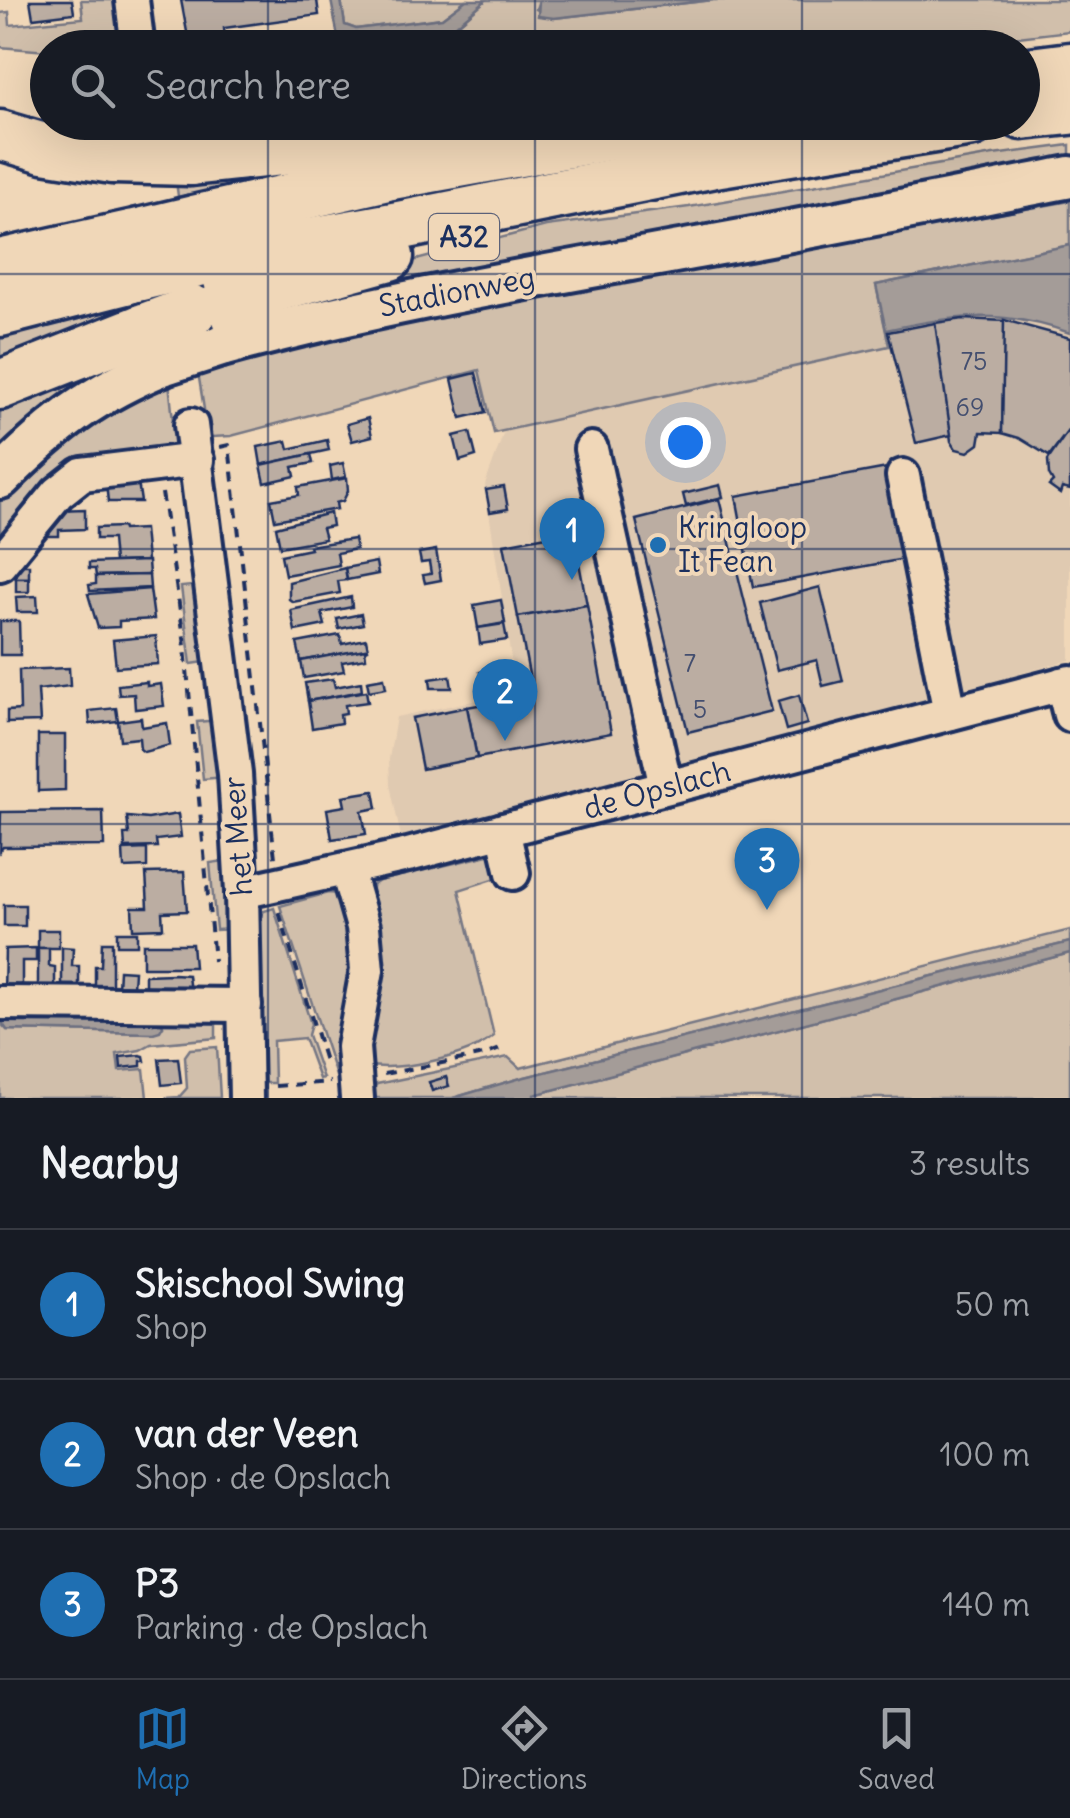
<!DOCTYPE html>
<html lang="en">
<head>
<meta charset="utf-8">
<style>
  :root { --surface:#171b24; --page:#20242c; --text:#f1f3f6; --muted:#9ea1a6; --line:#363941; --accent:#1f6fb2 }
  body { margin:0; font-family:Delius,sans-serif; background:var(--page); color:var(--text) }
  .you { position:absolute; left:685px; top:442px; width:35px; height:35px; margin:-25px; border:8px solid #fff; border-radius:50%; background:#1a73e8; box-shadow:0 0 0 15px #1a73e833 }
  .badge { display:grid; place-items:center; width:65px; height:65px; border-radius:50%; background:var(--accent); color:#fff; font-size:32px; font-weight:700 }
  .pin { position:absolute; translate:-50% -82px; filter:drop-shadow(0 2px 5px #0008) }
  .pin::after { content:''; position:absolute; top:52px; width:35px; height:30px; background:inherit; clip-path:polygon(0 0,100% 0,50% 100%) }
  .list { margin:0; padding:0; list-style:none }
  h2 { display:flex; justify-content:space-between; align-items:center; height:130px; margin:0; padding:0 40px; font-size:42px }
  h2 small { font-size:32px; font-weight:400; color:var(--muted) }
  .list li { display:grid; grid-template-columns:65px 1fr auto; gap:30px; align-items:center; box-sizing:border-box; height:150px; padding:0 40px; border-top:2px solid var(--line) }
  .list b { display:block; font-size:38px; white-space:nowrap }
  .list p { margin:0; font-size:32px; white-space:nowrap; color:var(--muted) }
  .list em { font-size:32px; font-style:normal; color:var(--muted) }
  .icon { flex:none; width:55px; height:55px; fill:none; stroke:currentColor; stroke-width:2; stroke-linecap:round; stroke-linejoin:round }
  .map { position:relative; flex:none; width:1070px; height:1098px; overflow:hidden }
  .search { position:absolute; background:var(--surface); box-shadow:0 10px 40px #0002; left:30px; right:30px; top:30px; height:110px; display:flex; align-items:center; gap:25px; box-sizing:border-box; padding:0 35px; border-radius:55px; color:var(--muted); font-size:38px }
  .sheet { height:580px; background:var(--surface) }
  nav { display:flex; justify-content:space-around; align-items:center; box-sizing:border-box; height:140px; border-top:2px solid var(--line); background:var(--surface); font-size:28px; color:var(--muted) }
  nav a { display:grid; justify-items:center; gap:5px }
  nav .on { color:var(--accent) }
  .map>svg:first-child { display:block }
  .built { fill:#e0cab1 }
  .green { fill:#d1bfab; stroke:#767784; stroke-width:2.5 }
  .water { fill:#a49c98; stroke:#6d7081; stroke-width:2.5 }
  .building { fill:#bbada2; stroke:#1b2f5e; stroke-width:2.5 }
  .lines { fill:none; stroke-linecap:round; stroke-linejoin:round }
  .minor-casing { stroke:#1b2f5e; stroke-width:40 }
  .major-casing { stroke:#1b2f5e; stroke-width:48 }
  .highway-casing { stroke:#1b2f5e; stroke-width:55 }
  .path { stroke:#1b2f5e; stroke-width:4; stroke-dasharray:10 8; stroke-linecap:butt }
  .minor { stroke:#f0d7b8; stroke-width:32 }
  .major { stroke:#f0d7b8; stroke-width:40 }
  .highway { stroke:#f0d7b8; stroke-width:48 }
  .major-bridge-casing { stroke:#1b2f5e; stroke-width:48; stroke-linecap:butt }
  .highway-bridge-casing { stroke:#1b2f5e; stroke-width:55; stroke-linecap:butt }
  .major-bridge { stroke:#f0d7b8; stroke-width:40 }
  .highway-bridge { stroke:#f0d7b8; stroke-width:48 }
  .grid { fill:none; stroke:#1b2f5e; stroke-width:2.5; stroke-opacity:0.55 }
  .poi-dot { fill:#1f6fb2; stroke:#f0d7b8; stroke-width:4 }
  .labels { text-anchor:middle; stroke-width:8; stroke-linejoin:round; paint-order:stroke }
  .number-label { font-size:25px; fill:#434e6f }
  .shield { fill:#f0d7b8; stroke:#5b6179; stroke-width:2.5 }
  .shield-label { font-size:28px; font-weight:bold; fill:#1b2f5e }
  .street-label { font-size:30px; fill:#1b2f5e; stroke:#f0d7b8 }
  .poi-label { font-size:30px; fill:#1b2f5e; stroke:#f0d7b8; text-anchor:start }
</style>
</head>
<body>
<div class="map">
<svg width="1070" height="1098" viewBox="0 0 1070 1098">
  <rect width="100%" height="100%" fill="#f0d7b8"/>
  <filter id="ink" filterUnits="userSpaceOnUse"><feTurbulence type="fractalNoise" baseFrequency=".01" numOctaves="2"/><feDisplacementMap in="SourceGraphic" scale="20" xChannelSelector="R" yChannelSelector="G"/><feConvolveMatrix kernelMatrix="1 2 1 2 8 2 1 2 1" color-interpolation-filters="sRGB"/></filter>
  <g filter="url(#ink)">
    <path class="built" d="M 1070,292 L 1070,660 L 402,842 L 390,785 L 389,759 L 396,717 L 516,692 L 485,485 L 514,404 Z"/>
    <g class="green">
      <path d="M 81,0 L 117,0 L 123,47 L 48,48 L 47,51 L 0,47 L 0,13 L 9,12 L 10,25 L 83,18 Z"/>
      <path d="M 341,0 L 466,0 L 442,18 L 356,29 L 345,25 Z"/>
      <path d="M 486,0 L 539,0 L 536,9 L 554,18 L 713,0 L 1070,0 L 1070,31 L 930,47 L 341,48 L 342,40 L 454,27 Z"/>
      <path d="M 162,123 L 162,122 L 307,123 L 165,134 Z"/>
      <path d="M 1070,145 L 1070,162 L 227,328 L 0,460 L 0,401 L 294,292 L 546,226 L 689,207 L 993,155 Z"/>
      <path d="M 175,173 L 318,173 L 179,204 Z"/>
      <path d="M 1070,201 L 1070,245 L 876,285 L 889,346 L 494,433 L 479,370 L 231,436 L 212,437 L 208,434 L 198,372 L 244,350 Z"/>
      <path d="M 250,267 L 0,372 L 0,336 Z"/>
      <path d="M 168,372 L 176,450 L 80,467 L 0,548 L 0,494 L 24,466 Z"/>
      <path d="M 201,585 L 212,661 L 191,664 L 181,587 Z"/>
      <path d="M 219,720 L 225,777 L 203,779 L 197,722 Z"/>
      <path d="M 501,852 L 506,875 L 459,890 L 494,1036 C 469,1057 398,1072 366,1065 L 372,886 L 379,881 Z"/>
      <path d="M 232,860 L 233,929 L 216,930 L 210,863 Z"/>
      <path d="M 328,893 L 337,894 L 356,933 L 343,1075 L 336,1076 L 280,906 Z"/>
      <path d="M 274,908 L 311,1024 L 308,1035 L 323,1078 L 319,1079 L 304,1038 L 273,1041 L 274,1083 L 255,1083 L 259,918 L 264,911 Z"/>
      <path d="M 1070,930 L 1070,942 L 521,1078 L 453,1098 L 375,1098 L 372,1089 L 377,1084 L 508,1057 L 520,1068 Z"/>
      <path d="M 1070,953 L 1070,1098 L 534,1098 L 533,1095 Z"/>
      <path d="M 0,1015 L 3,1015 L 3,1026 L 7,1030 L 153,1033 L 163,1026 L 161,1021 L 216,1021 L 216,1038 L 151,1044 L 140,1050 L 117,1054 L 119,1071 L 144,1069 L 147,1098 L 0,1098 Z"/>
      <path d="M 217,1047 L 220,1098 L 165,1098 L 179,1097 L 187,1088 L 185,1056 L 190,1049 Z"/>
    </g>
    <g class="water">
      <path d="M 331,0 L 341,0 L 345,25 L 356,29 L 442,18 L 466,0 L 486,0 L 454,27 L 347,42 L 338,37 Z"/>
      <path d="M 539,0 L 713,0 L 554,18 L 538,16 Z"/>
      <path d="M 1070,245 L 1070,333 C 1003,309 954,315 886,330 L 876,285 Z"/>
      <path d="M 1070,942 L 1070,953 L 534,1095 L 534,1098 L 453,1098 L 521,1078 Z"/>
      <path d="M 3,1015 L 161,1021 L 163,1026 L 160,1031 L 153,1033 L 7,1030 L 1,1021 Z"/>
    </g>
    <g class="building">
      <path d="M 30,0 L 72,0 L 74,13 L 33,18 Z"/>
      <path d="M 181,0 L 317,0 L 319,15 L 224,28 L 226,48 L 190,48 Z"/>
      <path d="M 963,319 L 1005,321 L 1002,433 L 981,432 L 979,444 L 968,452 L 956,449 L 951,441 L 935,323 Z"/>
      <path d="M 1004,320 L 1070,338 L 1070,428 L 1049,456 L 1019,438 L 1002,433 Z"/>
      <path d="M 935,323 L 951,435 L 916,443 L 888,332 Z"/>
      <path d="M 476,373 L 486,412 L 461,418 L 452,379 Z"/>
      <path d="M 368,418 L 372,436 L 352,441 L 347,424 Z"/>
      <path d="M 1070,428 L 1070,490 L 1062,488 L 1060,494 L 1049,486 L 1053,482 L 1049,475 L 1048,460 Z"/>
      <path d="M 470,432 L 476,456 L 460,461 L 454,436 Z"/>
      <path d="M 327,440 L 329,450 L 261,465 L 258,447 L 287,441 L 289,449 Z"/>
      <path d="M 311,454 L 313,463 L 293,467 L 295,476 L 265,483 L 261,465 Z"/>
      <path d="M 343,463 L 346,477 L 332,480 L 330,466 Z"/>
      <path d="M 887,468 L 904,559 L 753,587 L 736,496 Z"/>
      <path d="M 347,478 L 348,491 L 343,501 L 336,503 L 337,509 L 275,520 L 271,500 L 299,495 L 298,487 Z"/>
      <path d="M 138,482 L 141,502 L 108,502 L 106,483 Z"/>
      <path d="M 720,485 L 723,497 L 686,506 L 683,494 Z"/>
      <path d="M 504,487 L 508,509 L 490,512 L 486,490 Z"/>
      <path d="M 719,499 L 772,711 L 688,732 L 636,520 Z"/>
      <path d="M 85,509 L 85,529 L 59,530 L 59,536 L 46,536 L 46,520 L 58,520 L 57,510 Z"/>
      <path d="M 330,513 L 332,526 L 322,528 L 325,539 L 280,547 L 276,527 Z"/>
      <path d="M 122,527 L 123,530 L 144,529 L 147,561 L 114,562 L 112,539 L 96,539 L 96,528 Z"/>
      <path d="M 573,531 L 587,605 L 518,617 L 504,544 Z"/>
      <path d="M 354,539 L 356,549 L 337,553 L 339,565 L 285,575 L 281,555 L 310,549 L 309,546 Z"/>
      <path d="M 436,550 L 441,580 L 425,583 L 423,575 L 431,574 L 429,562 L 421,563 L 419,553 Z"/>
      <path d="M 148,561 L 149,575 L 96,576 L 95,569 L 89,569 L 89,563 Z"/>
      <path d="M 376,562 L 378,574 L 347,580 L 345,568 Z"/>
      <path d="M 15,565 L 29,565 L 29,578 L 16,578 Z"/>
      <path d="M 345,568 L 347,580 L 338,581 L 340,593 L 293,602 L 289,599 L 289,582 Z"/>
      <path d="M 149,575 L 150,588 L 90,591 L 89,585 L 96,584 L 96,576 Z"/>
      <rect x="16" y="578" width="13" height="14"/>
      <path d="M 820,587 L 843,681 L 823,686 L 817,660 L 777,670 L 760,603 Z"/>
      <path d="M 150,589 L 154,619 L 119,621 L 119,627 L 98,628 L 88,594 Z"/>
      <path d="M 37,596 L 38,612 L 17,612 L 16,597 Z"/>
      <path d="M 351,597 L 352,607 L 322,613 L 325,625 L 295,631 L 291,610 Z"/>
      <path d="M 501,600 L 505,623 L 478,628 L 474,605 Z"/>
      <path d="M 587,605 L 611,733 L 477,758 L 467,707 L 533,695 L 518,617 Z"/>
      <path d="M 361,614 L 363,624 L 339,629 L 337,619 Z"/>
      <path d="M 0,621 L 19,621 L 20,655 L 0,655 Z"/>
      <path d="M 504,624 L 507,640 L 480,644 L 478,628 Z"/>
      <path d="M 340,635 L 342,644 L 366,639 L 368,649 L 301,661 L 297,643 Z"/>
      <path d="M 156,636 L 158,664 L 116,667 L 113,640 Z"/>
      <path d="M 365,649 L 366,658 L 342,662 L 344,671 L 304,678 L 301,661 Z"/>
      <path d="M 509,667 L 514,692 L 485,697 L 480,672 Z"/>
      <path d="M 69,668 L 70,686 L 38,690 L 40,722 L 7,723 L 7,711 L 20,710 L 19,670 Z"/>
      <path d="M 450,676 L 452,688 L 431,688 L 430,679 Z"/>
      <path d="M 384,678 L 386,688 L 369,691 L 367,681 Z"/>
      <path d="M 333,679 L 335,687 L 361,682 L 362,691 L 308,701 L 305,683 Z"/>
      <path d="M 147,682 L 147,686 L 161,684 L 164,706 L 135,709 L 134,694 L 119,695 L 118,685 Z"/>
      <path d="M 366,691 L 368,702 L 345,705 L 346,713 L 340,714 L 341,723 L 312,728 L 308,701 Z"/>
      <path d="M 799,695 L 807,724 L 786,730 L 778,701 Z"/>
      <path d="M 467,707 L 477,758 L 422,769 L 412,718 Z"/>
      <path d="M 116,708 L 118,721 L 90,724 L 89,711 Z"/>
      <path d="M 141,718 L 142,727 L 167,723 L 170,745 L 144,752 L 140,749 L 139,738 L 120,740 L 118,721 Z"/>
      <path d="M 38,735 L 65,735 L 65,790 L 38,791 Z"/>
      <path d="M 374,791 L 377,808 L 362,811 L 366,834 L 332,839 L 327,809 L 345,806 L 343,796 Z"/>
      <path d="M 103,811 L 104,846 L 3,847 L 0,851 L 1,812 Z"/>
      <path d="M 178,814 L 181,837 L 156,840 L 157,847 L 125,848 L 124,834 L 129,834 L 127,817 L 148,819 Z"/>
      <path d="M 147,849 L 147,867 L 124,868 L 123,850 Z"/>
      <path d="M 184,872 L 187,911 L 162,912 L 163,928 L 133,929 L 132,907 L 148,907 L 146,873 Z"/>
      <rect x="4" y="905" width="21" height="21"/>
      <rect x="38" y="930" width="21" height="18"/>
      <rect x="117" y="932" width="20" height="13"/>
      <path d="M 102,942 L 112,942 L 112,993 L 95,993 L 95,966 L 101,966 Z"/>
      <path d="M 143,944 L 192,944 L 194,967 L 143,967 Z"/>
      <path d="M 62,947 L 73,948 L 72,966 L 79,966 L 79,993 L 62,993 Z"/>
      <path d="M 36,948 L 36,961 L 22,961 L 22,993 L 4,993 L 5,949 Z"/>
      <path d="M 38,948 L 49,948 L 49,966 L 55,967 L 55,993 L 38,993 Z"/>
      <path d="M 119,970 L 134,971 L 133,988 L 118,988 Z"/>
      <path d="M 173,974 L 188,975 L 190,993 L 145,997 L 145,975 Z"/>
      <path d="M 140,1055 L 144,1056 L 145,1061 L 141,1061 L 141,1066 L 121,1068 L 120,1057 Z"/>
      <path d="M 178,1058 L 181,1083 L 162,1085 L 159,1059 Z"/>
      <path d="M 446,1077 L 449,1086 L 432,1091 L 429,1082 Z"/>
    </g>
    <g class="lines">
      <g class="minor-casing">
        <g id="minor">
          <path d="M 132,0 L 138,48"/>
          <path d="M 191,425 L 235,774 L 242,892 L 246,1098"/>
          <path d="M 591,449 L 666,787"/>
          <path d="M 903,476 L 950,713"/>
          <path d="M 0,564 L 58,493 L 82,474 L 197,460"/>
          <path d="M 1062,684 L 1070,715"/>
          <path d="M 503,830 L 513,873"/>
          <path d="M 347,871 L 363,927 L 367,970 L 353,1047 L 357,1098"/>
          <path d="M 242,892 L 408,855 L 1070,682"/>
          <path d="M 0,1003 L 245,1005"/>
        </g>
      </g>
      <g class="major-casing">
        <g id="major">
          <path d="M 221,346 C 378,303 537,277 697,248 C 822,226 946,201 1070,177"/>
          <path d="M 0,478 C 54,424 93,393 165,364"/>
        </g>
      </g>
      <g class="highway-casing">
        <g id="highway">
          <path d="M 1022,73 L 1070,67"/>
          <path d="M 1022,115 L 1070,110"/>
          <path d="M 0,135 L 44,148 L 113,159"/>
          <path d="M 191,161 L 472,130"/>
          <path d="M 194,220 L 387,176 L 686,122"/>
          <path d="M 199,262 L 398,226 L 720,162 L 972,122"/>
          <path d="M 0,264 L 135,234"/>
          <path d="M 193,310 L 389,256"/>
          <path d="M 0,312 L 137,277"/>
          <path d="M 0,385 L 144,328"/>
        </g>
      </g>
      <g class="path">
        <path d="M 220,447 L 229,445 L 275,858"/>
        <path d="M 162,493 L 184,637 L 214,961"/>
        <path d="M 279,912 L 325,1061"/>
        <path d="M 384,1074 L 484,1055 L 506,1047"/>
        <path d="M 275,1086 L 330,1082"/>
      </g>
      <use href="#minor" class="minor"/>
      <use href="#major" class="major"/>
      <use href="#highway" class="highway"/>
      <g class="major-bridge-casing">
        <path id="major-bridge" d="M 165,364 L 221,346"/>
      </g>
      <g class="highway-bridge-casing">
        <g id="highway-bridge">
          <path d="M 113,159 L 191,161"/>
          <path d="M 135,234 L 194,220"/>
          <path d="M 137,277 L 199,262"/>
          <path d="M 144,328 L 193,310"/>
        </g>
      </g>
      <use href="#major-bridge" class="major-bridge"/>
      <use href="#highway-bridge" class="highway-bridge"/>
    </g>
  </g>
  <path class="grid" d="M 268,0 L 268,48M 535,0 L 535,48M 802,0 L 802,48M 268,122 L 268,1098M 535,122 L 535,1098M 802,122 L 802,1098M 0,274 L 1070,274M 0,549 L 1070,549M 0,824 L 1070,824"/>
  <circle class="poi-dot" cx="658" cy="545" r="10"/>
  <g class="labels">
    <g class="number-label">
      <text x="974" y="370">75</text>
      <text x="970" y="416">69</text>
      <text x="690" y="672">7</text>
      <text x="700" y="718">5</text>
    </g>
    <rect class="shield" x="429" y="214" width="70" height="46" rx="8"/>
    <g class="shield-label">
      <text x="464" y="247">A32</text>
    </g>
    <g class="street-label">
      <text transform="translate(457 292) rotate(-11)" y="10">Stadionweg</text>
      <text transform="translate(657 790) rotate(-15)" y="10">de Opslach</text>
      <text transform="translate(238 836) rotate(-94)" y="10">het Meer</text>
    </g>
    <g class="poi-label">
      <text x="678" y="538">Kringloop<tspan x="678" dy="34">It Fean</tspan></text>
    </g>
  </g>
</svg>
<div class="you"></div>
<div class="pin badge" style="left:572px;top:580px">1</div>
<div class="pin badge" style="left:505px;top:741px">2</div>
<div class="pin badge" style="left:767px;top:910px">3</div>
<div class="search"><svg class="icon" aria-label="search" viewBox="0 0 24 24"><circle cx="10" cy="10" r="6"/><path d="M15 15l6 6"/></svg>Search here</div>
</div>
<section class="sheet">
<h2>Nearby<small>3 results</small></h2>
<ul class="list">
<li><span class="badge">1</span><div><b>Skischool Swing</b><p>Shop</p></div><em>50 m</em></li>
<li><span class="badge">2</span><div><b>van der Veen</b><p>Shop · de Opslach</p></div><em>100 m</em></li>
<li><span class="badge">3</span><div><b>P3</b><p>Parking · de Opslach</p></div><em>140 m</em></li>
</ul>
</section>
<nav>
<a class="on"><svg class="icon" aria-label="map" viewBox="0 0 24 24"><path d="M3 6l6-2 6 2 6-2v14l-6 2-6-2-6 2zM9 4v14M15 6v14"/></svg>Map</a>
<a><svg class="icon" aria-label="directions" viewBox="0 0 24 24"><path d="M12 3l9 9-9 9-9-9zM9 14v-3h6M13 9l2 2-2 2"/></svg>Directions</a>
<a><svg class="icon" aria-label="saved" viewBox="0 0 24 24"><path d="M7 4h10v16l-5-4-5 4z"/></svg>Saved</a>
</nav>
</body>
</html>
